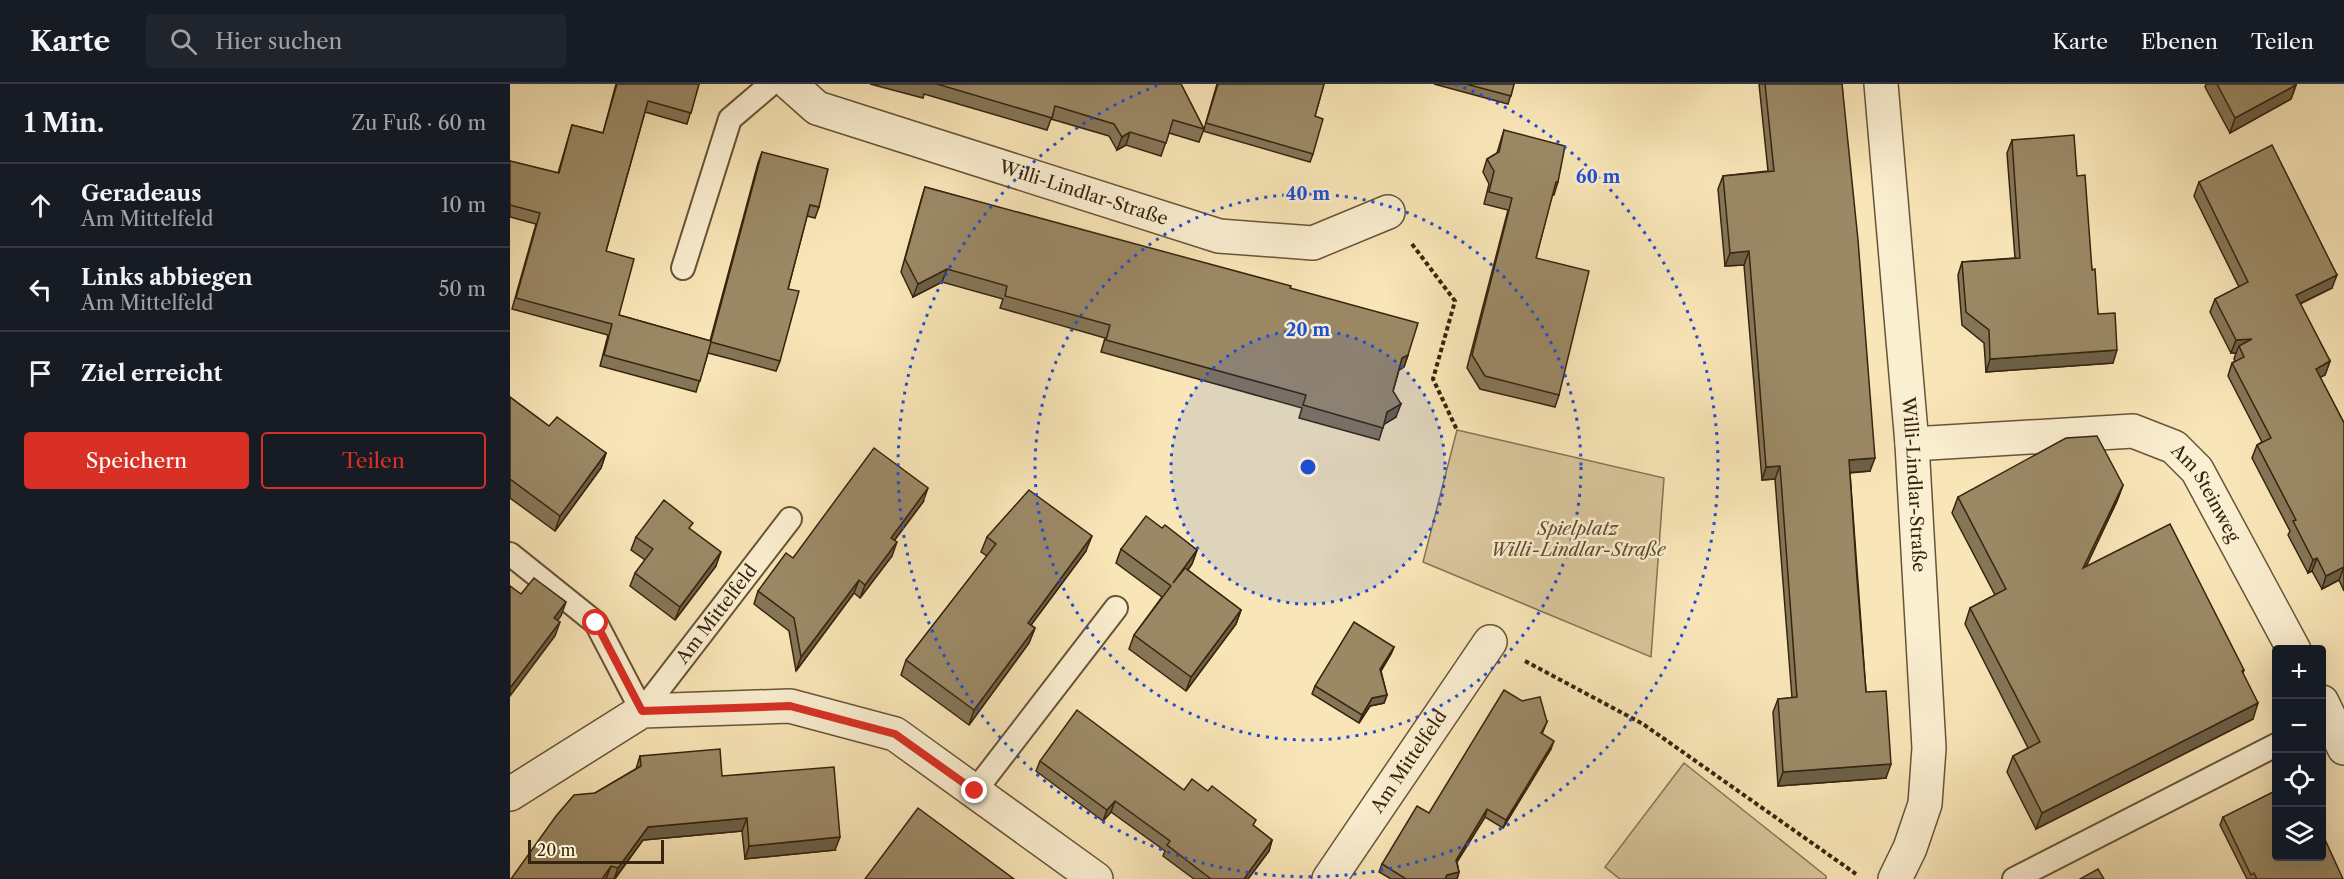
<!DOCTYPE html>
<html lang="de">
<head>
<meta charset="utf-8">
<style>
  :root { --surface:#171b24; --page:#20242c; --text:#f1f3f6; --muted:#9ea1a6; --line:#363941; --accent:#d93025 }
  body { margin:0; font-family:"Libre Caslon Text",serif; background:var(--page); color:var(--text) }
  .controls { position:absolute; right:18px; bottom:18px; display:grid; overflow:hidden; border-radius:6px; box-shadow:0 6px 24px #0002 }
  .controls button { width:54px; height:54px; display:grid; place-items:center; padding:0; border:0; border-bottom:2px solid var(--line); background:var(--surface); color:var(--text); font:30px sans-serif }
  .scale { position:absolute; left:18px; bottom:15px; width:136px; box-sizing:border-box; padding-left:6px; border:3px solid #36240e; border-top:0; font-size:16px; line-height:21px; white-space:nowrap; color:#36240e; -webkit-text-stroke:4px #fbefd1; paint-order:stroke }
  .stop { position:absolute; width:18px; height:18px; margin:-14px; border:4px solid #d93025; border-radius:50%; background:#fff }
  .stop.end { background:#d93025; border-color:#fff; box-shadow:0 2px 6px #0008 }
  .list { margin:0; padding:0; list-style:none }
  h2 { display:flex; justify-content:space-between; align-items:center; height:78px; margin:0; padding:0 24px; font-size:26px }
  h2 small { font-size:20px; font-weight:400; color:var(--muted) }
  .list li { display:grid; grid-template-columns:39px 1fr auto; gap:18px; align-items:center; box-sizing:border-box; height:84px; padding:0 24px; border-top:2px solid var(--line) }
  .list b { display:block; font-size:22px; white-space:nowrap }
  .list p { margin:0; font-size:20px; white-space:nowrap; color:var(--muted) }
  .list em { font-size:20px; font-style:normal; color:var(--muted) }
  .actions { display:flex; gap:12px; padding:18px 24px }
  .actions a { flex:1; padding:14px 0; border:2px solid var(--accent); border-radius:6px; text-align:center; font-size:21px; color:var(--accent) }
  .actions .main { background:var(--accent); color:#fff }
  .icon { flex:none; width:33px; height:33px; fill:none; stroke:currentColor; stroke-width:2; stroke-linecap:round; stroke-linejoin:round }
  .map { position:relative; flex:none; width:1834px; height:795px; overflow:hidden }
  header { display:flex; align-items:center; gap:36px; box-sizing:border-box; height:84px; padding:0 30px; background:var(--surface); border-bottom:2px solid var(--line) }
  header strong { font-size:28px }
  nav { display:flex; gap:33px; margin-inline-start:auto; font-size:21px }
  .search { width:420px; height:54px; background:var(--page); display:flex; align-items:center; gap:15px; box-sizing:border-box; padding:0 21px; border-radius:6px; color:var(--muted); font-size:22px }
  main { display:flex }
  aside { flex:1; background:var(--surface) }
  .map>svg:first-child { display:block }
  .green { fill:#d8c59b; stroke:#877454; stroke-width:1.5 }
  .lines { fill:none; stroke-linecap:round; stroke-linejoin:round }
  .service-casing { stroke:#675438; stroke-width:26 }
  .minor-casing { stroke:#675438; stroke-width:36 }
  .path { stroke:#36240e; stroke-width:4; stroke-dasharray:4.5 3; stroke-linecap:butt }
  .service { stroke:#fbefd1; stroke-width:22 }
  .minor { stroke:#fbefd1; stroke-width:33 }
  .wall { fill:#857658; stroke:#36240e; stroke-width:1.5 }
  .shaded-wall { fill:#6c6047; stroke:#36240e; stroke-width:1.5 }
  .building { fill:#9b8966; stroke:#36240e; stroke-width:1.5 }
  .route { stroke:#d93025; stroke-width:8 }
  .ring { fill:none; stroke:#1d4ed8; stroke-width:3; stroke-dasharray:3 6 }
  .labels { text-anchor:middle; stroke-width:5; stroke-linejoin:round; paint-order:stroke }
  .street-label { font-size:18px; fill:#36240e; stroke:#fbefd1 }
  .park-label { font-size:18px; font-style:italic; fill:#5e4c31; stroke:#fbefd1 }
  .centre { fill:#1d4ed8; stroke:#fbefd1; stroke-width:3 }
  .ring-label { font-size:18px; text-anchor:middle; font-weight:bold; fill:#1d4ed8; stroke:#fbefd1; stroke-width:5; stroke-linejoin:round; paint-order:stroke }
</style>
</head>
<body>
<header>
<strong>Karte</strong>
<div class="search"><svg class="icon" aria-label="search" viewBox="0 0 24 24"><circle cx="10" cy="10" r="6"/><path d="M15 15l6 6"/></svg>Hier suchen</div>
<nav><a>Karte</a><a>Ebenen</a><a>Teilen</a></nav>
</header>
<main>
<aside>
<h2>1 Min.<small>Zu Fuß · 60 m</small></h2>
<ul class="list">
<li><svg class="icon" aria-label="ahead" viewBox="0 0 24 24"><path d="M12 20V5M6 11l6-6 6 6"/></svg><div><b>Geradeaus</b><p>Am Mittelfeld</p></div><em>10 m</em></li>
<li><svg class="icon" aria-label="left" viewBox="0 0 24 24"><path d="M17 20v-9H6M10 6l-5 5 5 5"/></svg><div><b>Links abbiegen</b><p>Am Mittelfeld</p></div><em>50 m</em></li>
<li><svg class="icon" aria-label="arrive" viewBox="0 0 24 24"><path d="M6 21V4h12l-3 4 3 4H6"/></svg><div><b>Ziel erreicht</b></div></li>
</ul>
<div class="actions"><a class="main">Speichern</a><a>Teilen</a></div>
</aside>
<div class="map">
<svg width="1834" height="795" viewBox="0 0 1834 795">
  <rect width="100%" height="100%" fill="#f9e6b8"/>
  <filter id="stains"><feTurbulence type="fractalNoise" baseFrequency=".00333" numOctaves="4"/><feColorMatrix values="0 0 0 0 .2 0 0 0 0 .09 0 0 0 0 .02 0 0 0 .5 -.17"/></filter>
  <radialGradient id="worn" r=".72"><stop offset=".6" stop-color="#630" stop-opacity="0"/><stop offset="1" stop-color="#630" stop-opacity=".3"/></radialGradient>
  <g class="green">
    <path d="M 947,346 L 1154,394 L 1141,573 L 913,478 Z"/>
    <path d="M 1174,679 L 1316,792 L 1316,795 L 1110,795 L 1095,783 Z"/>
  </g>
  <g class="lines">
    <g class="service-casing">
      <g id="service">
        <path d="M 173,184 L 220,35 L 261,0"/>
        <path id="s1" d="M 0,470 L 86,539 L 132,627 L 280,435"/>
        <path d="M 465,707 L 606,524"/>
        <path d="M 1504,795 L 1766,661"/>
      </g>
    </g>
    <g class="minor-casing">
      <g id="minor">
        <path id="s2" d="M 280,0 L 307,24 L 709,152 L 803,159 L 878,128"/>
        <path id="s3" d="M 1371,0 L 1402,360 L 1419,664 L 1415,720 L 1400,764 L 1385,795"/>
        <path id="s4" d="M 1402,360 L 1623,347 L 1664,363 L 1687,386 L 1784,566"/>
        <path d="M 1812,618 L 1834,664"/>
        <path d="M 0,710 L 132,627 L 280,622 L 385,650 L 586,795"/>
        <path id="s5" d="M 819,795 L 980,558"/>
      </g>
    </g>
    <g class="path">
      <path d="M 902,160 L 945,217 L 923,295 L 947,346"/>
      <path d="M 1015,577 L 1133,640 L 1346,790"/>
    </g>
    <use href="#service" class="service"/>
    <use href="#minor" class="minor"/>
  </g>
  <g class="wall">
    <path d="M 106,0 L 189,0 L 177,40 L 135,28 L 96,167 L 109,231 L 200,257 L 248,79 L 252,68 L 309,123 L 305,134 L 297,132 L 278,205 L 270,277 L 266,287 L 198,269 L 186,308 L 90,282 L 98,251 L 2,225 L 26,140 L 0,133 L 0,77 L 48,89 L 62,41 L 93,49 Z"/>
    <path d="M 360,0 L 671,0 L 694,45 L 707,0 L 814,0 L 805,32 L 803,70 L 800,78 L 693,47 L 694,45 L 689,58 L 659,49 L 651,72 L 616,61 L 607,66 L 599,52 L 541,35 L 537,46 L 414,10 L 413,14 Z"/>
    <path d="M 924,0 L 1004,0 L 998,20 Z"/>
    <path d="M 1249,0 L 1332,0 L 1360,387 L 1340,389 L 1356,608 L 1376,694 L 1268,702 L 1263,628 L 1268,615 L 1282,614 L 1265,395 L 1252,396 L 1234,181 L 1215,182 L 1208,105 L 1213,92 L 1258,87 Z"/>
    <path d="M 1696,0 L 1786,0 L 1786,1 L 1781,15 L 1720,49 L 1695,3 Z"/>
    <path d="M 994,46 L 1048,98 L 1044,111 L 1042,111 L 1026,174 L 1049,311 L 1045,323 L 970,305 L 957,284 L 998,126 L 974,120 L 979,100 L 973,88 L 977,75 L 987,69 Z"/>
    <path d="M 1502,56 L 1567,92 L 1582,186 L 1588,230 L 1603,279 L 1476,288 L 1474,259 L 1452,241 L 1448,191 L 1452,178 L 1505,174 L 1497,69 Z"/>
    <path d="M 1689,98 L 1822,204 L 1790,220 L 1820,277 L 1815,291 L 1810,293 L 1834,339 L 1834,507 L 1829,496 L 1812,505 L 1802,487 L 1798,489 L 1778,451 L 1780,447 L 1742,374 L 1747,361 L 1752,358 L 1718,292 L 1722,279 L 1725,277 L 1724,275 L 1726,269 L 1721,269 L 1700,228 L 1705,215 L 1729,203 L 1684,112 Z"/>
    <path d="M 415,103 L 780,204 L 898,271 L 894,283 L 889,286 L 883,307 L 886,333 L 874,340 L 869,356 L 789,334 L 792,324 L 591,268 L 595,254 L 490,224 L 493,215 L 432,198 L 403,213 L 391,188 L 411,116 Z"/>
    <path d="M 0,313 L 39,342 L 96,369 L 91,384 L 45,447 L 0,414 Z"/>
    <path d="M 1613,401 L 1607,417 L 1576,482 L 1734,586 L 1733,589 L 1743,635 L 1526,745 L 1497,688 L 1503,672 L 1518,664 L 1455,540 L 1460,524 L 1485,511 L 1442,429 L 1448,413 Z"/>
    <path d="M 413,418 L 384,457 L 382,472 L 350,514 L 344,509 L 286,587 L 279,547 L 244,520 L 248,507 L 283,474 Z"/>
    <path d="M 652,444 L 687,466 L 682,480 L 678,486 L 731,526 L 726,540 L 676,607 L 619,565 L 624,551 L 652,513 L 606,479 L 611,465 Z"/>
    <path d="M 180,446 L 206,482 L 165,536 L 120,502 L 125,489 L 135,476 L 121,466 L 126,453 Z"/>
    <path d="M 477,453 L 576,467 L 521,541 L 525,544 L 519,559 L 459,641 L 391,591 L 396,576 L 477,472 L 471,468 Z"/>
    <path d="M 884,563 L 881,570 L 871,587 L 877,611 L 874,619 L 860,622 L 849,639 L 802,610 L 805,602 Z"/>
    <path d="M 1037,638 L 1032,650 L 1041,665 L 993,744 L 975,733 L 947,778 L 949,788 L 947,795 L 881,795 L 869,788 L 872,780 L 919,729 Z"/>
    <path d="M 130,672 L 212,692 L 325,766 L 235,775 L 232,747 L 133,756 L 105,795 L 1,795 L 85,709 L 126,685 Z"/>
    <path d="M 530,677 L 674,706 L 744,742 L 762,756 L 759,767 L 738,795 L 684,795 L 653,772 L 655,767 L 601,728 L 593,737 L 526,687 Z"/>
    <path d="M 1713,733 L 1833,795 L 1737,795 L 1710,741 Z"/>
  </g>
  <g class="shaded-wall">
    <path d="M 1786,1 L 1781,15 L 1720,49 L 1725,34 Z"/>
    <path d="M 620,48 L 616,61 L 607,66 L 612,53 Z"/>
    <path d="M 1239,167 L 1234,181 L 1215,182 L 1220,169 Z"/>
    <path d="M 437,185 L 432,198 L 403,213 L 408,200 Z"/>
    <path d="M 1827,191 L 1822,204 L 1781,224 L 1786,211 Z"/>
    <path d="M 1742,255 L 1729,262 L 1726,269 L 1721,269 L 1726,256 Z"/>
    <path d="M 1607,266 L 1603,279 L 1476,288 L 1480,275 Z"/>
    <path d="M 898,271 L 894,283 L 887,287 L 892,274 Z"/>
    <path d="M 1820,277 L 1815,291 L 1801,298 L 1806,285 Z"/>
    <path d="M 891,320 L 886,333 L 873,341 L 877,328 Z"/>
    <path d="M 96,369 L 91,384 L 45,447 L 50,432 Z"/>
    <path d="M 1365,374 L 1360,387 L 1334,389 L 1339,376 Z"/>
    <path d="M 1270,382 L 1265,395 L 1252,396 L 1256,383 Z"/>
    <path d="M 1613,401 L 1607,417 L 1568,500 L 1573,484 Z"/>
    <path d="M 418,404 L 413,418 L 376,467 L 381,454 Z"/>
    <path d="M 582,452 L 576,467 L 512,553 L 518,539 Z"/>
    <path d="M 387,458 L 382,472 L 350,514 L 355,501 Z"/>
    <path d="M 687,466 L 682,480 L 658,513 L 663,499 Z"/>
    <path d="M 211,468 L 206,482 L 165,536 L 170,523 Z"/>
    <path d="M 1807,474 L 1802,487 L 1798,489 L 1803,476 Z"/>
    <path d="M 1834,483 L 1829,496 L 1812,505 L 1816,492 Z"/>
    <path d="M 349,496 L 344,509 L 286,587 L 291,573 Z"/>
    <path d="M 56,518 L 51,532 L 39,548 L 44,534 Z"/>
    <path d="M 731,526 L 726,540 L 676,607 L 681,593 Z"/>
    <path d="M 50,538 L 45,552 L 0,612 L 0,604 Z"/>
    <path d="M 525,544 L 519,559 L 459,641 L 464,626 Z"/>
    <path d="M 884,563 L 881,570 L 867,593 L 870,585 Z"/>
    <path d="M 877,611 L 874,619 L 860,622 L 849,639 L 852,631 L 862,614 Z"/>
    <path d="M 1748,619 L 1743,635 L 1526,745 L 1532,729 Z"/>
    <path d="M 1044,657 L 1041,665 L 993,744 L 996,736 Z"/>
    <path d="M 1381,680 L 1376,694 L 1268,702 L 1273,688 Z"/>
    <path d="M 605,717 L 601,728 L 593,737 L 597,726 Z"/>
    <path d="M 977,725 L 975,733 L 943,784 L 946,776 Z"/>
    <path d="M 237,734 L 232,747 L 133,756 L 104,795 L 108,784 L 138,743 Z"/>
    <path d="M 330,753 L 325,766 L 235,775 L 239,762 Z"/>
    <path d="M 762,756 L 759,767 L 738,795 L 734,795 Z"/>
    <path d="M 101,782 L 96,795 L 92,795 Z"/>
    <path d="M 949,788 L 947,795 L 935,795 L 937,791 Z"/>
  </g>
  <g class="building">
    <path d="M 107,0 L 189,0 L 181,29 L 138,17 L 96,167 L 124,175 L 109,231 L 201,257 L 252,68 L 318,85 L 309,123 L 300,121 L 278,205 L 289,207 L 270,277 L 201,258 L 190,297 L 94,271 L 102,240 L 6,214 L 30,129 L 0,121 L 0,77 L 49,89 L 62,41 L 93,49 Z"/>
    <path d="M 427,0 L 671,0 L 694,45 L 663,36 L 656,59 L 620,48 L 612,53 L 604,40 L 545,22 L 542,34 Z"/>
    <path d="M 708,0 L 814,0 L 805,32 L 813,35 L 803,70 L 696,39 Z"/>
    <path d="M 956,0 L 1004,0 L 1001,12 Z"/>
    <path d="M 1255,0 L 1332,0 L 1348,156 L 1365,374 L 1339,376 L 1347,495 L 1356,608 L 1376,607 L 1381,680 L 1273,688 L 1268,615 L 1287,613 L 1270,382 L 1256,383 L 1239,167 L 1220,169 L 1213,92 L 1264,87 Z"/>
    <path d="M 1707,0 L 1786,0 L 1786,1 L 1725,34 Z"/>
    <path d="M 994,46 L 1055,62 L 1048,98 L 1046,98 L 1026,174 L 1079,187 L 1049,311 L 975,292 L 962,271 L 1002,114 L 979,108 L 984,87 L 977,75 L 989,68 Z"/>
    <path d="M 1564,51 L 1567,92 L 1575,91 L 1582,186 L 1585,185 L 1588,230 L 1605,229 L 1607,266 L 1480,275 L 1479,246 L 1456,228 L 1452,178 L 1510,174 L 1502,56 Z"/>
    <path d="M 1762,61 L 1827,191 L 1786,211 L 1820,277 L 1806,285 L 1834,339 L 1834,483 L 1816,492 L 1807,474 L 1803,476 L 1783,437 L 1786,436 L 1747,361 L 1761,354 L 1722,279 L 1734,273 L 1729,262 L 1742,255 L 1726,256 L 1705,215 L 1738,198 L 1689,98 Z"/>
    <path d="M 415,103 L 781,202 L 780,204 L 908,239 L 898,271 L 892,274 L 883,307 L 891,320 L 877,328 L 873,344 L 793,321 L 796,311 L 596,256 L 600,241 L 495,212 L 497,202 L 437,185 L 408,200 L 395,175 Z"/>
    <path d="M 0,313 L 39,342 L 47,333 L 96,369 L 50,432 L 0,395 Z"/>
    <path d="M 1587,352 L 1613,401 L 1573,484 L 1660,440 L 1734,586 L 1732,587 L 1748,619 L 1532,729 L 1503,672 L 1530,658 L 1460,524 L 1496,505 L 1448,413 L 1556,354 Z"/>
    <path d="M 364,364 L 418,404 L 381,454 L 387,458 L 355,501 L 349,496 L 291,573 L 284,534 L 248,507 L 276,469 L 283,474 Z"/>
    <path d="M 519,406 L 582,452 L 518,539 L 525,544 L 464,626 L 396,576 L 486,460 L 477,453 Z"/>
    <path d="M 154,416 L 183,439 L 179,444 L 211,468 L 170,523 L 125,489 L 143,465 L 126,453 Z"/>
    <path d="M 636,432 L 652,444 L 655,441 L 687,466 L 663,499 L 675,484 L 731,526 L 681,593 L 624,551 L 661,502 L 611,465 Z"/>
    <path d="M 24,494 L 56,518 L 44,534 L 50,538 L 0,604 L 0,502 L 11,510 Z"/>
    <path d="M 844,538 L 884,563 L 870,585 L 877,611 L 862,614 L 852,631 L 805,602 Z"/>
    <path d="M 994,606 L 1012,617 L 1030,613 L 1037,638 L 1031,649 L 1044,657 L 996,736 L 977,725 L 946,776 L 949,788 L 937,791 L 935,795 L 896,795 L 872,780 L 907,722 L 919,729 Z"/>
    <path d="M 567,626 L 674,706 L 682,695 L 698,707 L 702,702 L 746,736 L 743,741 L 762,756 L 734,795 L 701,795 L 657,761 L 660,757 L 605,717 L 597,726 L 530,677 Z"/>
    <path d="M 210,665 L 212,692 L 324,683 L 330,753 L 239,762 L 237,734 L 138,743 L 108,784 L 101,782 L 92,795 L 1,795 L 46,732 L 64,711 L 85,709 L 131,682 L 130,672 Z"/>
    <path d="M 1767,706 L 1767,772 L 1812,772 L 1812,749 L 1833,795 L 1747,795 L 1744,789 L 1741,791 L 1713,733 Z"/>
    <path d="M 408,724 L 504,795 L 355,795 Z"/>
    <path d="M 1588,785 L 1594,795 L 1570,795 Z"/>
  </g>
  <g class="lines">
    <path class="route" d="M 86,539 L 132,627 L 280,622 L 385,650 L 465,707"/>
  </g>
  <circle cx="798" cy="383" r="137" fill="#1d4ed8" fill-opacity=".12"/>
  <g class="ring">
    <circle cx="798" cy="383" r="137"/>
    <circle cx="798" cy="383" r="273"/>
    <path d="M945 0A410 410 0 1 1 651 0"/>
  </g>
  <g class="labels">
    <g class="street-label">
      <text dy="6" stroke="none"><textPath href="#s2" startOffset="316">Willi-Lindlar-Straße</textPath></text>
      <text dy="6" stroke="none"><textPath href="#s3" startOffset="402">Willi-Lindlar-Straße</textPath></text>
      <text dy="6" stroke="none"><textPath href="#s4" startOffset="322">Am Steinweg</textPath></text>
      <text dy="6" stroke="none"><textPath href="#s1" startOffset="332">Am Mittelfeld</textPath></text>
      <text dy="6" stroke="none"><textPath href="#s5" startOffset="142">Am Mittelfeld</textPath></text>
    </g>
    <g class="park-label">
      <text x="1068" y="451">Spielplatz<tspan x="1068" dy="21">Willi-Lindlar-Straße</tspan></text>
    </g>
  </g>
  <circle cx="798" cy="383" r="9" class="centre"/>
  <g class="ring-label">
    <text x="1088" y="99">60 m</text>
    <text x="798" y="116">40 m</text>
    <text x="798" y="252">20 m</text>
  </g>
  <rect width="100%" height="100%" filter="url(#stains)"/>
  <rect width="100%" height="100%" fill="url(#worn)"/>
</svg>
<div class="controls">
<button>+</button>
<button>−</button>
<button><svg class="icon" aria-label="locate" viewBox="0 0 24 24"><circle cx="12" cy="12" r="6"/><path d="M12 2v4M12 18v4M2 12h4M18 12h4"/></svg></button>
<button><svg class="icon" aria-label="layers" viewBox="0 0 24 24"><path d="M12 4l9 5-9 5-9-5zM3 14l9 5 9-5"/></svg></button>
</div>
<div class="scale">20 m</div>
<div class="stop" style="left:86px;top:539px"></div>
<div class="stop end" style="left:465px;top:707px"></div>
</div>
</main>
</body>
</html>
